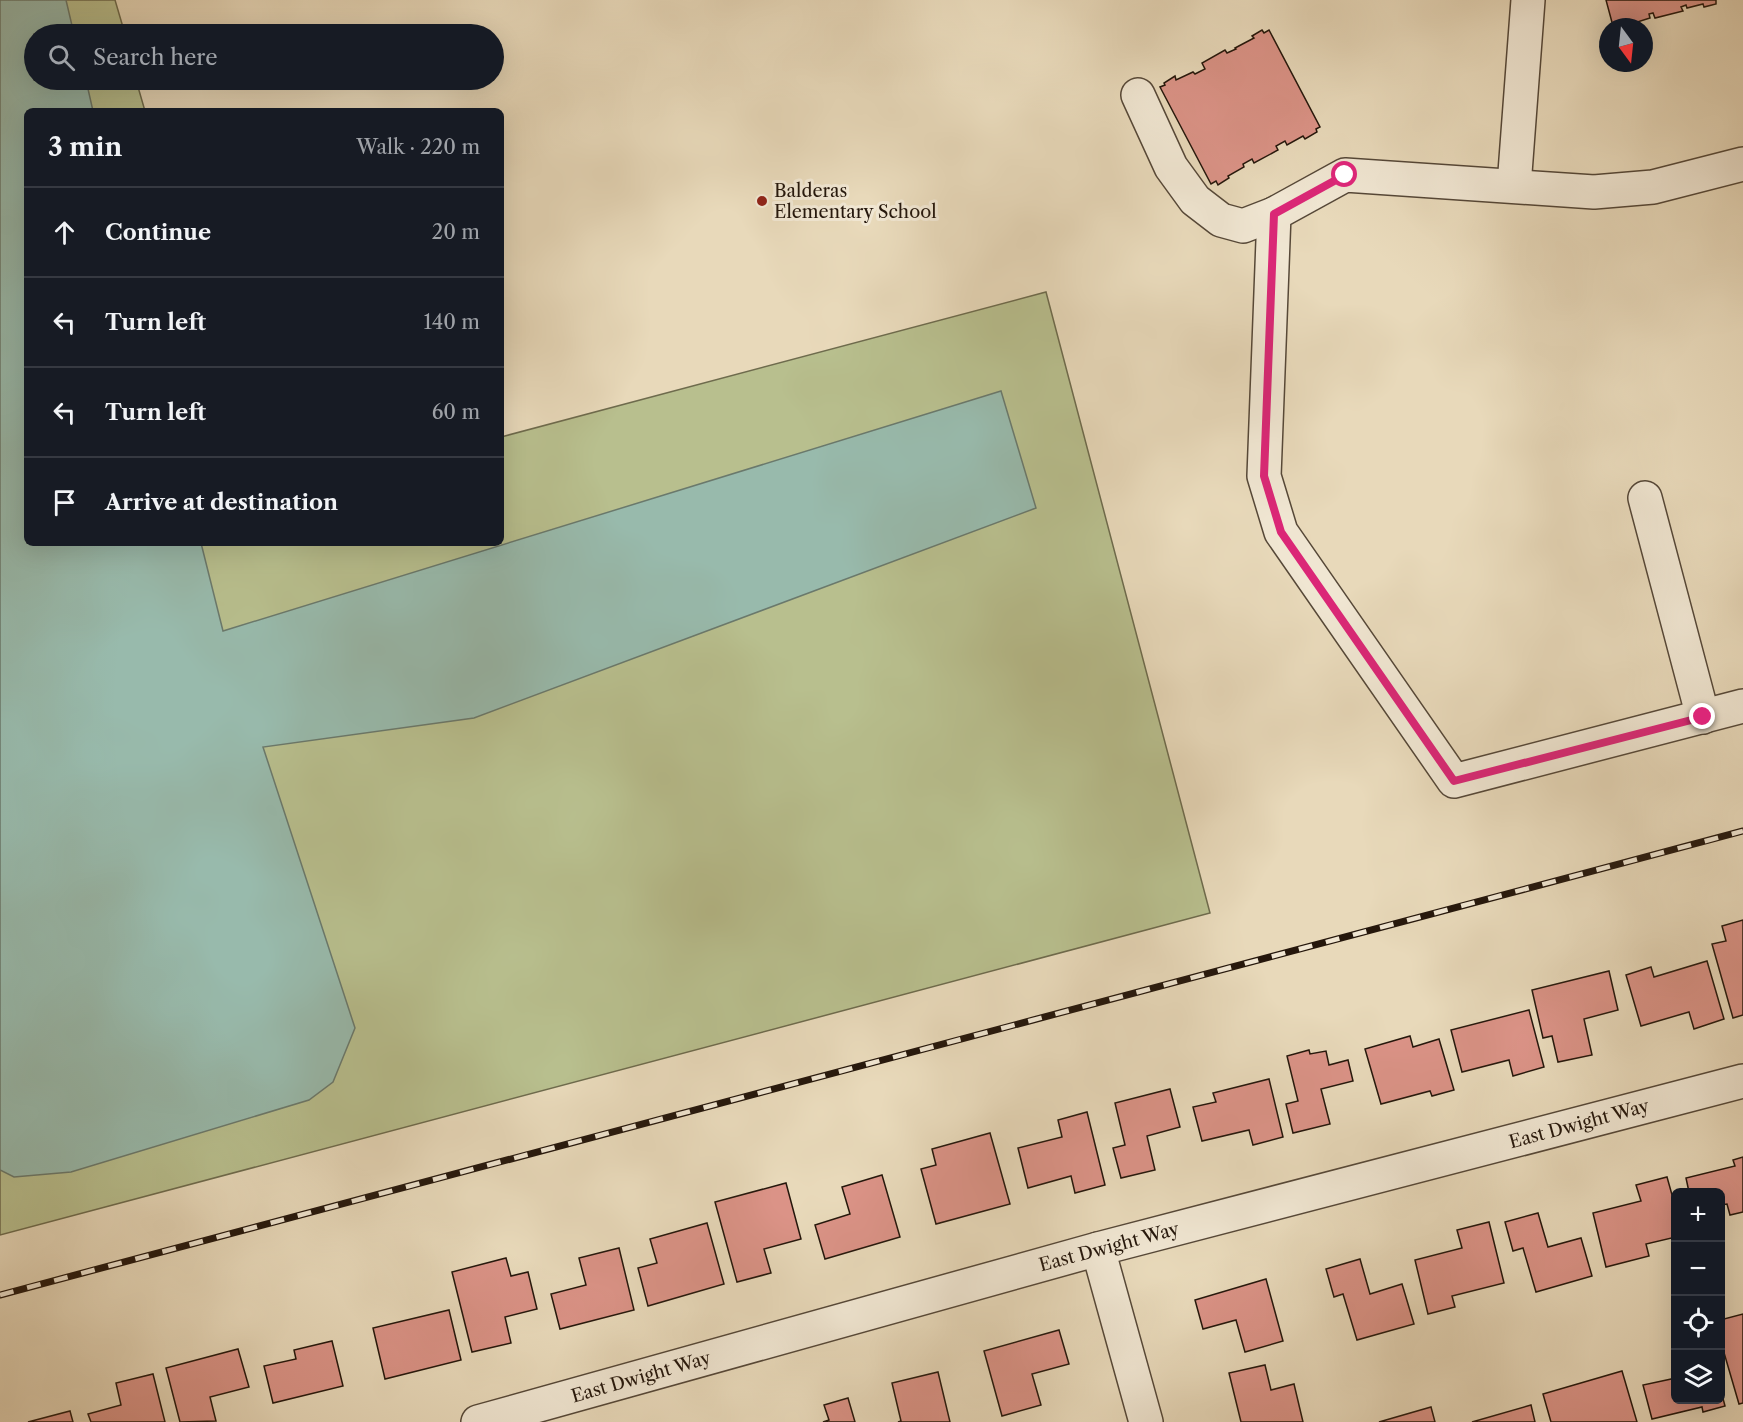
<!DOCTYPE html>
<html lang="en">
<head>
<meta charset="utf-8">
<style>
  :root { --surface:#171b24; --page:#20242c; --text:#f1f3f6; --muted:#9ea1a6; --line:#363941 }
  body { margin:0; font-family:"Libre Caslon Text",serif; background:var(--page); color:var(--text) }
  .controls { position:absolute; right:18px; bottom:18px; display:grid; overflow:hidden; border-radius:9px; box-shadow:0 6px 24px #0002 }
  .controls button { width:54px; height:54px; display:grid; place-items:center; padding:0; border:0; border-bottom:2px solid var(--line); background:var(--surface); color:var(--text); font:30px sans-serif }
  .compass { position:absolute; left:1599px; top:18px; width:54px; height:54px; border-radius:50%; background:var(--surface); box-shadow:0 6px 24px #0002; rotate:165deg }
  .stop { position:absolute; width:18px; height:18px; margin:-14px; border:4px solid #db2777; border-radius:50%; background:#fff }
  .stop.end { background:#db2777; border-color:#fff; box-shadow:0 2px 6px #0008 }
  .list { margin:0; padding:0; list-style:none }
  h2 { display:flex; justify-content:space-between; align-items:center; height:78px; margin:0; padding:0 24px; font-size:26px }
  h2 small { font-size:20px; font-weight:400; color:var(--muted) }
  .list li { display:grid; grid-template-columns:39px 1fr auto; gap:18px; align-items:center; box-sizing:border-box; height:90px; padding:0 24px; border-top:2px solid var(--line) }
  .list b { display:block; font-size:22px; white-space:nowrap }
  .list em { font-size:20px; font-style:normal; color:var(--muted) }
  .icon { flex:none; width:33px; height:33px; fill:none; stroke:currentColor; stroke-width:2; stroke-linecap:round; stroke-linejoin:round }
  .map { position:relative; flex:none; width:1743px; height:1422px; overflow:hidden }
  .search { position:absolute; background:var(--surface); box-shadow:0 6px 24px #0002; left:24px; top:24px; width:480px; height:66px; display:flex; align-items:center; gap:15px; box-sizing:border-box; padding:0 21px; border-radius:33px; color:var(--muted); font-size:22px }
  .panel { position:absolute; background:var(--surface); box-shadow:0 6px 24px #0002; left:24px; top:108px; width:480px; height:438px; border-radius:9px }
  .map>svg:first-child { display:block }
  .green { fill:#b8bf8e; stroke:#6e6b4d; stroke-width:1.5 }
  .water { fill:#98baac; stroke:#6a796c; stroke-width:1.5 }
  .building { fill:#db9387; stroke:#25170c; stroke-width:1.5 }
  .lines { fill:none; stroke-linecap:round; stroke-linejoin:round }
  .minor-casing { stroke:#564838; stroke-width:36 }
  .minor { stroke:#f0e6d2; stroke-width:33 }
  .rail-casing { stroke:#25170c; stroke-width:7 }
  .rail { stroke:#f0e6d2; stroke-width:4.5; stroke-dasharray:14; stroke-linecap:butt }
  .route { stroke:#db2777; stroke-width:8 }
  .poi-dot { fill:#8f2418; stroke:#f0e6d2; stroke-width:2 }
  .labels { text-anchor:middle; stroke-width:6; stroke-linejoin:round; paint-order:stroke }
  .poi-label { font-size:18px; fill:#25170c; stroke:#f0e6d2; text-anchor:start }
  .street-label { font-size:18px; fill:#25170c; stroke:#f0e6d2 }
</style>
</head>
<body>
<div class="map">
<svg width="1743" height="1422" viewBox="0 0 1743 1422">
  <rect width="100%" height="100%" fill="#e8d9ba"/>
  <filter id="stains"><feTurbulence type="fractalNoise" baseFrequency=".00333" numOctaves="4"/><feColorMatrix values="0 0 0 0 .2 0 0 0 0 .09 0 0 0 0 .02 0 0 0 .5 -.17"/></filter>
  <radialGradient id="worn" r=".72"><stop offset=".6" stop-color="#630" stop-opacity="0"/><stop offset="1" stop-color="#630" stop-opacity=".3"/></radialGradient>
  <path class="green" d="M 0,0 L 115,0 L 125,34 L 34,34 L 34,80 L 136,80 L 145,111 L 27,111 L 27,543 L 501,543 L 501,437 L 1046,292 L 1210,913 L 0,1235 Z"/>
  <path class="water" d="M 0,0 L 66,0 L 74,34 L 34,34 L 34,80 L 86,80 L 93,111 L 27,111 L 27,543 L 201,543 L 223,631 L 1001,391 L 1036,508 L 474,718 L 263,747 L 355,1028 L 333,1082 L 309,1100 L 71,1172 L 14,1177 L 0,1170 Z"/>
  <g class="building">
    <path d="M 1606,0 L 1716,0 L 1716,4 L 1704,7 L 1703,4 L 1687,8 L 1686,5 L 1681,7 L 1683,11 L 1655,18 L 1653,13 L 1649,14 L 1650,18 L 1634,23 L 1634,26 L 1623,27 L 1622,24 L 1613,26 Z"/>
    <path d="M 1262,30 L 1264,33 L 1269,30 L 1320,127 L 1316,129 L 1317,132 L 1305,139 L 1303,136 L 1287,145 L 1285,141 L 1276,146 L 1278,150 L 1254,163 L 1252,159 L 1243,164 L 1244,167 L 1228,176 L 1229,178 L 1218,185 L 1216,181 L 1211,184 L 1160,87 L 1165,85 L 1164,83 L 1175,76 L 1176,80 L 1193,72 L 1195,74 L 1205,69 L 1202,63 L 1225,50 L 1227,53 L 1236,49 L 1235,48 L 1254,38 L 1252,36 Z"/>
    <path d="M 1743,920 L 1743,1015 L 1733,1018 L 1712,944 L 1726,941 L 1722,926 Z"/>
    <path d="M 1707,961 L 1724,1019 L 1694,1029 L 1689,1012 L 1641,1026 L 1626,975 L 1651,967 L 1654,977 Z"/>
    <path d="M 1609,971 L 1618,1010 L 1584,1019 L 1592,1055 L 1558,1062 L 1552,1036 L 1543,1038 L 1532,990 Z"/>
    <path d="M 1529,1010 L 1544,1067 L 1513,1076 L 1509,1060 L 1462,1072 L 1451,1030 Z"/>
    <path d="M 1410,1036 L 1413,1047 L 1439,1039 L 1454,1090 L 1432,1096 L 1430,1091 L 1381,1104 L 1365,1049 Z"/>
    <path d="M 1309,1050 L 1310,1054 L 1326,1051 L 1329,1065 L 1348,1060 L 1353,1081 L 1321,1089 L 1330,1124 L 1293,1133 L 1286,1104 L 1298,1101 L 1287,1056 Z"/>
    <path d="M 1269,1079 L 1283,1137 L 1253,1145 L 1249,1130 L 1202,1141 L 1193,1107 L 1216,1102 L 1213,1093 Z"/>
    <path d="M 1170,1089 L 1180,1127 L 1147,1136 L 1155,1170 L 1121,1178 L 1113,1148 L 1125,1145 L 1115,1103 Z"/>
    <path d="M 1087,1112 L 1105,1185 L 1075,1193 L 1071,1176 L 1028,1188 L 1018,1148 L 1062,1137 L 1058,1120 Z"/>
    <path d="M 990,1133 L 1010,1204 L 936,1224 L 921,1169 L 936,1165 L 932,1149 Z"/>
    <path d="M 1743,1157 L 1743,1212 L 1730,1215 L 1727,1204 L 1720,1205 L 1720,1192 L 1689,1192 L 1686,1178 L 1735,1166 L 1733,1160 Z"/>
    <path d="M 882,1175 L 900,1237 L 825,1259 L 815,1225 L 850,1214 L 842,1187 Z"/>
    <path d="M 1667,1177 L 1676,1209 L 1676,1237 L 1646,1244 L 1649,1256 L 1606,1267 L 1593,1213 L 1641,1201 L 1636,1185 Z"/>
    <path d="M 786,1183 L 801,1239 L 764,1249 L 771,1273 L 737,1282 L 715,1202 Z"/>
    <path d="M 1538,1213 L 1548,1247 L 1581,1238 L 1592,1276 L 1536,1292 L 1523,1248 L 1513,1251 L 1505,1222 Z"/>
    <path d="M 1489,1222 L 1504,1283 L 1452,1296 L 1455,1307 L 1428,1314 L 1415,1260 L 1462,1248 L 1457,1230 Z"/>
    <path d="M 707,1223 L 724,1284 L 648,1306 L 638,1268 L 657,1263 L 650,1239 Z"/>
    <path d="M 619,1248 L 634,1310 L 560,1329 L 551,1294 L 586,1285 L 579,1258 Z"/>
    <path d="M 506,1258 L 511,1276 L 528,1272 L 537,1309 L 505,1317 L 511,1343 L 472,1352 L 452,1272 Z"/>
    <path d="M 1360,1259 L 1370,1294 L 1402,1284 L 1414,1324 L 1357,1340 L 1343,1294 L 1334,1297 L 1326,1269 Z"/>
    <path d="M 1266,1279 L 1283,1341 L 1245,1352 L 1236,1320 L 1203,1329 L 1195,1300 Z"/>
    <path d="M 449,1310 L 461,1360 L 385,1379 L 373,1328 Z"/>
    <path d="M 1743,1314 L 1743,1403 L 1739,1404 L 1720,1339 L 1720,1320 Z"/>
    <path d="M 1059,1330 L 1069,1364 L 1032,1374 L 1041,1405 L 1002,1416 L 984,1351 Z"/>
    <path d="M 332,1341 L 343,1386 L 273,1403 L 264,1366 L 296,1359 L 294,1350 Z"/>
    <path d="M 238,1349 L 249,1387 L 210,1397 L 216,1421 L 180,1422 L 166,1368 Z"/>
    <path d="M 1265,1365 L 1271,1390 L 1294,1384 L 1303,1422 L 1241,1422 L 1229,1373 Z"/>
    <path d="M 1622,1371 L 1637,1422 L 1551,1422 L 1543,1394 Z"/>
    <path d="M 938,1372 L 950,1422 L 898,1422 L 901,1421 L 892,1383 Z"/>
    <path d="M 153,1374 L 165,1422 L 91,1422 L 88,1414 L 121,1405 L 116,1383 Z"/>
    <path d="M 1676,1378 L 1676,1400 L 1720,1400 L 1720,1387 L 1725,1406 L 1703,1412 L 1702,1407 L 1652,1419 L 1643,1385 Z"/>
    <path d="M 848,1398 L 855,1422 L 823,1422 L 829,1420 L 824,1405 Z"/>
    <path d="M 1531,1405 L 1535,1422 L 1472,1422 Z"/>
    <path d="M 1431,1407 L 1435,1422 L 1379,1422 Z"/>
    <path d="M 70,1411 L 73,1422 L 28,1422 Z"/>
  </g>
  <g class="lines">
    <g class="minor-casing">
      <g id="minor">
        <path d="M 1138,95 L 1171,167 L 1195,200 L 1221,220 L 1243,226 L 1274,214"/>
        <path d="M 1743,164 L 1653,187 L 1594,192 L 1345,175 L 1274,214 L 1264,476 L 1281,532 L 1454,781 L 1743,706"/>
        <path d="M 1514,186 L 1528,0"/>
        <path d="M 1645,498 L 1703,717"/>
        <path d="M 1098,1249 L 1146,1422"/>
        <path d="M 478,1422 L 1098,1249 L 1743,1081"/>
      </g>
    </g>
    <use href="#minor" class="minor"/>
    <g class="rail-casing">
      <path id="rail" d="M 0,1295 L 1743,831"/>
    </g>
    <use href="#rail" class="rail"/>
  </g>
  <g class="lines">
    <path class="route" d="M 1345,175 L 1274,214 L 1264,476 L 1281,532 L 1454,781 L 1703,717"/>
  </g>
  <circle class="poi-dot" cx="762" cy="201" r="6"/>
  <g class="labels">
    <g class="poi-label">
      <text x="774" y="197">Balderas<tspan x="774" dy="21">Elementary School</tspan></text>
    </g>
    <g class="street-label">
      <text transform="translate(1579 1124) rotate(-15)" y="6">East Dwight Way</text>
      <text transform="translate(1109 1247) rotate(-15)" y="6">East Dwight Way</text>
      <text transform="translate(641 1377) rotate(-16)" y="6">East Dwight Way</text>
    </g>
  </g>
  <rect width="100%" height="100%" filter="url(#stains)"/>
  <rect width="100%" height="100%" fill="url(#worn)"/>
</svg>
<div class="controls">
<button>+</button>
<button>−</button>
<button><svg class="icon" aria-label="locate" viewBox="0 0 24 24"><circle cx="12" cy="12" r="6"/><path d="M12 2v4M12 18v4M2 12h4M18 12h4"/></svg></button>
<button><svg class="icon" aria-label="layers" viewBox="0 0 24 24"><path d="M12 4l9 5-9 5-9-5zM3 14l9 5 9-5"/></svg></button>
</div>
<svg class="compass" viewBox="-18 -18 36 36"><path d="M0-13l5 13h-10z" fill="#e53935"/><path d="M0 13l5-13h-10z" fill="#9ea1a6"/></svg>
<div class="stop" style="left:1345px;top:175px"></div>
<div class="stop end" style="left:1703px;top:717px"></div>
<div class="search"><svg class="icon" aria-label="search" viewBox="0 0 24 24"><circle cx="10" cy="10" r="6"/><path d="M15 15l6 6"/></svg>Search here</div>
<section class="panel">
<h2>3 min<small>Walk · 220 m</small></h2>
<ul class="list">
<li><svg class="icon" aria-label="ahead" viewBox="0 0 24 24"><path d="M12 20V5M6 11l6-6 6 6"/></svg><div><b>Continue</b></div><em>20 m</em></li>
<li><svg class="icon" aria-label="left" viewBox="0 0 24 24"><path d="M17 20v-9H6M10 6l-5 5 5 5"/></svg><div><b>Turn left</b></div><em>140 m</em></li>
<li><svg class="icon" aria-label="left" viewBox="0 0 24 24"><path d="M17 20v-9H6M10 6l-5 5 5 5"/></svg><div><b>Turn left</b></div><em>60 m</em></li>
<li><svg class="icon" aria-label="arrive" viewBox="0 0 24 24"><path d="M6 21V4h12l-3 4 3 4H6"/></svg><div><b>Arrive at destination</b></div></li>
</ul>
</section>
</div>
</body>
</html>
